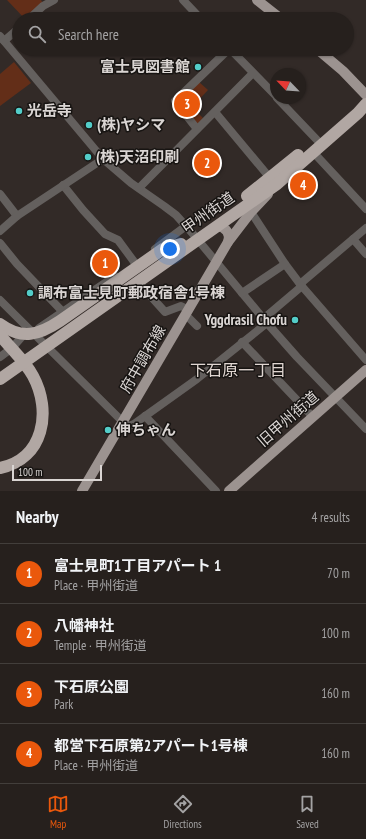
<!DOCTYPE html>
<html lang="en">
<head>
<meta charset="utf-8">
<style>
  :root { --surface:#26201d; --page:#322d2a; --text:#f1f3f6; --muted:#a4a3a4; --line:#423e3b; --accent:#ea580c }
  body { margin:0; font-family:"PT Sans Narrow","Noto Sans JP",sans-serif; background:var(--page); color:var(--text) }
  .compass { position:absolute; left:270px; top:68px; width:36px; height:36px; border-radius:50%; background:var(--surface); box-shadow:0 1px 3px #0004; rotate:295deg }
  .scale { position:absolute; left:12px; bottom:10px; width:90px; box-sizing:border-box; padding-left:4px; border:2px solid #dad5d3; border-top:0; font-size:11px; line-height:14px; white-space:nowrap; color:#dad5d3; -webkit-text-stroke:3px #171412; paint-order:stroke }
  .you { position:absolute; left:170px; top:249px; width:14px; height:14px; margin:-10px; border:3px solid #fff; border-radius:50%; background:#1a73e8; box-shadow:0 0 0 6px #1a73e833 }
  .badge { display:grid; place-items:center; width:26px; height:26px; border-radius:50%; background:var(--accent); color:#fff; font-size:13px; font-weight:700 }
  .pin { position:absolute; translate:-50% -50%; border:2px solid #fff; box-shadow:0 1px 4px #0006 }
  .list { margin:0; padding:0; list-style:none }
  h2 { display:flex; justify-content:space-between; align-items:center; height:52px; margin:0; padding:0 16px; font-size:17px }
  h2 small { font-size:13px; font-weight:400; color:var(--muted) }
  .list li { display:grid; grid-template-columns:26px 1fr auto; gap:12px; align-items:center; box-sizing:border-box; height:60px; padding:0 16px; border-top:1px solid var(--line) }
  .list b { display:block; font-size:15px; white-space:nowrap }
  .list p { margin:0; font-size:13px; white-space:nowrap; color:var(--muted) }
  .list em { font-size:13px; font-style:normal; color:var(--muted) }
  .icon { flex:none; width:22px; height:22px; fill:none; stroke:currentColor; stroke-width:2; stroke-linecap:round; stroke-linejoin:round }
  .map { position:relative; flex:none; width:366px; height:491px; overflow:hidden }
  .search { position:absolute; background:var(--surface); box-shadow:0 1px 3px #0004; left:12px; right:12px; top:12px; height:44px; display:flex; align-items:center; gap:10px; box-sizing:border-box; padding:0 14px; border-radius:22px; color:var(--muted); font-size:15px }
  .sheet { height:292px; background:var(--surface) }
  nav { display:flex; justify-content:space-around; align-items:center; box-sizing:border-box; height:56px; border-top:1px solid var(--line); background:var(--surface); font-size:11px; color:var(--muted) }
  nav a { display:grid; justify-items:center; gap:2px }
  nav .on { color:var(--accent) }
  .map>svg:first-child { display:block }
  .green { fill:#632e18 }
  .lines { fill:none; stroke-linecap:round; stroke-linejoin:round }
  .minor { stroke:#64605e; stroke-width:8 }
  .major { stroke:#9c9390; stroke-width:10 }
  .highway { stroke:#b1a7a3; stroke-width:12 }
  .poi-dot { fill:#53cdc9; stroke:#171412; stroke-width:1.5 }
  .labels { text-anchor:middle; stroke-width:3; stroke-linejoin:round; paint-order:stroke }
  .poi-label { font-size:15px; font-weight:bold; fill:#dad5d3; stroke:#171412; text-anchor:start }
  .street-label { font-size:15px; fill:#dad5d3; stroke:#171412 }
  .neighbourhood-label { font-size:16px; fill:#e0d6d1; stroke:#171412 }
</style>
</head>
<body>
<div class="map">
<svg width="366" height="491" viewBox="0 0 366 491">
  <rect width="100%" height="100%" fill="#322a27"/>
  <g class="green">
    <path d="M 7,0 L 41,0 L 43,3 L 25,19 Z"/>
    <path d="M 14,62 L 31,83 L 0,106 L 0,74 Z"/>
    <path d="M 199,82 L 208,90 L 192,107 L 203,118 L 197,125 L 178,100 Z"/>
  </g>
  <g class="lines">
    <g class="minor">
      <path d="M 183,0 L 201,19"/>
      <path d="M 29,19 L 43,6 L 54,0"/>
      <path d="M 0,36 L 103,159 L 131,183 L 164,206 L 176,215 L 194,235"/>
      <path d="M 4,41 L 19,28"/>
      <path d="M 230,49 L 276,96"/>
      <path d="M 277,98 L 317,140"/>
      <path d="M 215,112 L 270,178"/>
      <path d="M 197,129 L 175,101 L 229,49"/>
      <path d="M 314,153 L 366,209"/>
      <path d="M 63,185 L 83,210 L 105,234 L 118,240 L 135,263"/>
      <path d="M 139,188 L 253,73"/>
      <path d="M 0,194 L 17,216"/>
      <path d="M 251,212 L 285,264 L 300,284 L 366,360"/>
      <path d="M 0,231 L 17,216 L 103,159"/>
      <path d="M 353,239 L 366,254"/>
      <path d="M 198,240 L 267,323 L 297,357 L 366,429"/>
      <path d="M 0,243 L 17,264 L 62,311"/>
      <path d="M 155,249 L 186,226"/>
      <path d="M 138,282 L 165,312 L 181,306 L 189,310"/>
      <path d="M 300,284 L 366,228"/>
      <path d="M 242,293 L 285,264"/>
      <path d="M 0,300 L 126,425 L 129,426 L 134,424 L 197,379 L 267,323"/>
      <path d="M 186,315 L 197,326"/>
      <path d="M 263,319 L 302,286"/>
      <path d="M 39,328 L 115,276"/>
      <path d="M 242,342 L 313,417"/>
      <path d="M 0,357 L 12,348 L 26,332"/>
      <path d="M 145,416 L 216,491"/>
    </g>
    <g class="major">
      <path d="M 257,0 L 281,19"/>
      <path d="M 317,49 L 343,71 L 366,95"/>
      <path d="M 217,226 C 226,227 231,234 228,242"/>
      <path d="M 82,491 L 228,242 L 251,212 L 268,194"/>
      <path d="M 229,491 L 366,370"/>
    </g>
    <g class="highway">
      <path d="M 247,196 L 298,155"/>
      <path d="M 0,324 C 22,340 39,335 60,321 L 163,249 L 181,244"/>
      <path d="M 0,335 C 11,349 25,361 33,376 C 52,411 44,459 0,468"/>
      <path d="M 0,379 L 277,184 L 358,113 L 366,104"/>
    </g>
  </g>
  <g class="poi-dot">
    <circle cx="198" cy="67" r="4"/>
    <circle cx="19" cy="111" r="4"/>
    <circle cx="89" cy="125" r="4"/>
    <circle cx="88" cy="157" r="4"/>
    <circle cx="30" cy="293" r="4"/>
    <circle cx="295" cy="320" r="4"/>
    <circle cx="108" cy="430" r="4"/>
  </g>
  <g class="labels">
    <g class="poi-label">
      <text x="190" y="72" text-anchor="end">富士見図書館</text>
      <text x="27" y="116">光岳寺</text>
      <text x="97" y="130">(株)ヤシマ</text>
      <text x="96" y="162">(株)天沼印刷</text>
      <text x="38" y="298">調布富士見町郵政宿舎1号棟</text>
      <text x="287" y="325" text-anchor="end">Yggdrasil Chofu</text>
      <text x="116" y="435">伸ちゃん</text>
    </g>
    <g class="street-label">
      <text transform="translate(208 213) rotate(-35)" y="5">甲州街道</text>
      <text transform="translate(143 359) rotate(-60)" y="5">府中調布線</text>
      <text transform="translate(288 419) rotate(-41)" y="5">旧甲州街道</text>
    </g>
    <g class="neighbourhood-label">
      <text x="238" y="376">下石原一丁目</text>
    </g>
  </g>
</svg>
<svg class="compass" viewBox="-18 -18 36 36"><path d="M0-13l5 13h-10z" fill="#e53935"/><path d="M0 13l5-13h-10z" fill="#a4a3a4"/></svg>
<div class="scale">100 m</div>
<div class="you"></div>
<div class="pin badge" style="left:105px;top:263px">1</div>
<div class="pin badge" style="left:207px;top:163px">2</div>
<div class="pin badge" style="left:187px;top:104px">3</div>
<div class="pin badge" style="left:303px;top:185px">4</div>
<div class="search"><svg class="icon" aria-label="search" viewBox="0 0 24 24"><circle cx="10" cy="10" r="6"/><path d="M15 15l6 6"/></svg>Search here</div>
</div>
<section class="sheet">
<h2>Nearby<small>4 results</small></h2>
<ul class="list">
<li><span class="badge">1</span><div><b>富士見町1丁目アパート 1</b><p>Place · 甲州街道</p></div><em>70 m</em></li>
<li><span class="badge">2</span><div><b>八幡神社</b><p>Temple · 甲州街道</p></div><em>100 m</em></li>
<li><span class="badge">3</span><div><b>下石原公園</b><p>Park</p></div><em>160 m</em></li>
<li><span class="badge">4</span><div><b>都営下石原第2アパート1号棟</b><p>Place · 甲州街道</p></div><em>160 m</em></li>
</ul>
</section>
<nav>
<a class="on"><svg class="icon" aria-label="map" viewBox="0 0 24 24"><path d="M3 6l6-2 6 2 6-2v14l-6 2-6-2-6 2zM9 4v14M15 6v14"/></svg>Map</a>
<a><svg class="icon" aria-label="directions" viewBox="0 0 24 24"><path d="M12 3l9 9-9 9-9-9zM9 14v-3h6M13 9l2 2-2 2"/></svg>Directions</a>
<a><svg class="icon" aria-label="saved" viewBox="0 0 24 24"><path d="M7 4h10v16l-5-4-5 4z"/></svg>Saved</a>
</nav>
</body>
</html>
